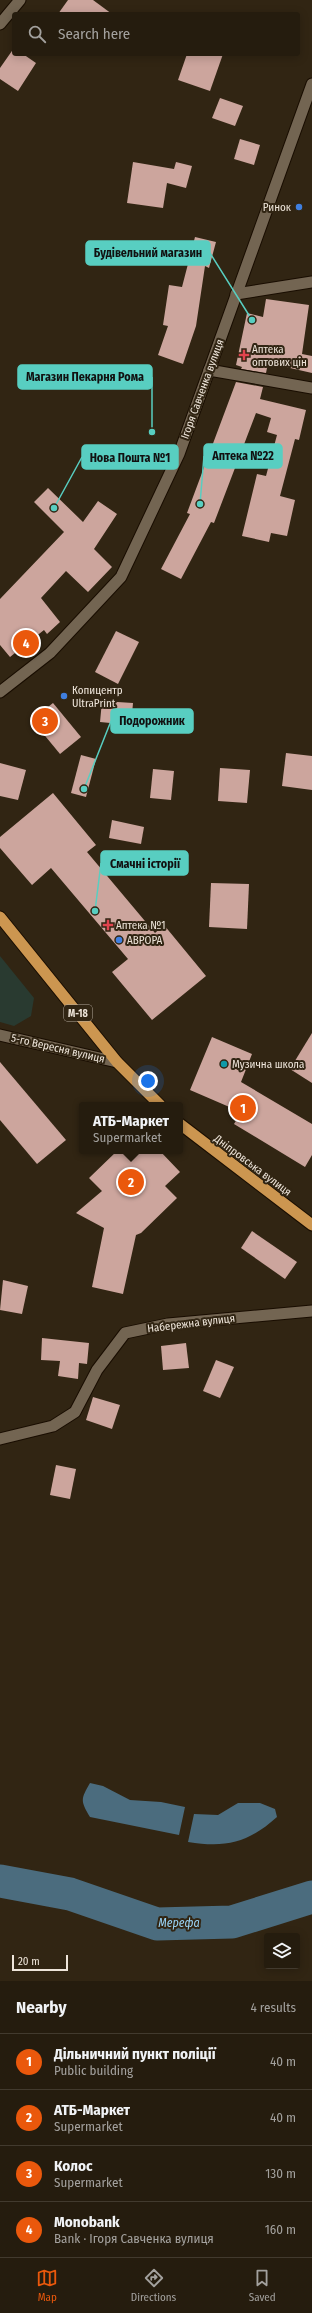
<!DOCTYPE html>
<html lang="en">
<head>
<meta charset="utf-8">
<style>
  :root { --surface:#251c0e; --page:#2d2517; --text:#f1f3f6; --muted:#a3a19e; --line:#423a2e; --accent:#ea580c }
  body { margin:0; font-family:"Fira Sans Condensed",sans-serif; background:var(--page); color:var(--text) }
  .controls { position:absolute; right:12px; bottom:12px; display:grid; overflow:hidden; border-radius:4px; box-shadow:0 2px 10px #0003 }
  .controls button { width:36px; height:36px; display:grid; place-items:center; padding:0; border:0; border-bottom:1px solid var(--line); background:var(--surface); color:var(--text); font:20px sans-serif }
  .scale { position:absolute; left:12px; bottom:10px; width:56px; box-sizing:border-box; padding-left:4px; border:2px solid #eee5da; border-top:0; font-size:11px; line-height:14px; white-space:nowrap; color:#eee5da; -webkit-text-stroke:3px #312513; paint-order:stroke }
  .you { position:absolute; left:148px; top:1081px; width:14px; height:14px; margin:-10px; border:3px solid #fff; border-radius:50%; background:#1a73e8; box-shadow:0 0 0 6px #1a73e833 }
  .badge { display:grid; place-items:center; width:26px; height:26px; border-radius:50%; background:var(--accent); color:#fff; font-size:13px; font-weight:700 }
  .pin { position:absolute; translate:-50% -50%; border:2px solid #fff; box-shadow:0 1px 4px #0006 }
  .popup { position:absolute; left:79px; top:1102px; width:104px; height:52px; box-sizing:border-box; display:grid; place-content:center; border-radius:4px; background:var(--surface); filter:drop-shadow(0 1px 3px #0005); font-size:13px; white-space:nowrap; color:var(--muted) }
  .popup b { font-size:15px; color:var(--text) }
  .popup::after { content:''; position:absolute; left:50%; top:100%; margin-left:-8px; border:8px solid transparent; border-top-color:var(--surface) }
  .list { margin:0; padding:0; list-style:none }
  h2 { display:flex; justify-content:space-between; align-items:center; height:52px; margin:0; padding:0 16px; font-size:17px }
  h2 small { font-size:13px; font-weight:400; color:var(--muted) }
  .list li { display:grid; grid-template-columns:26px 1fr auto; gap:12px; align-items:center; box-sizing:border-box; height:56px; padding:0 16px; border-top:1px solid var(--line) }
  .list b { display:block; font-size:15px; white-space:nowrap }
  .list p { margin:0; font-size:13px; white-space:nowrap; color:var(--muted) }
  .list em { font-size:13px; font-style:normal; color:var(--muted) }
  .icon { flex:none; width:22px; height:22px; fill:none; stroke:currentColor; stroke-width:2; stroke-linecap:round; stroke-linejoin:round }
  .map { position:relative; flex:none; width:312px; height:1981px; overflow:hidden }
  .search { position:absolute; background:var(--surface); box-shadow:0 2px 10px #0003; left:12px; right:12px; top:12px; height:44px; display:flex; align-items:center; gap:10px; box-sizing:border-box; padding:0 14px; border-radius:4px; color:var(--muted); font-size:15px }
  .sheet { height:276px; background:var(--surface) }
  nav { display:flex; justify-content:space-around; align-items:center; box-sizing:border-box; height:56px; border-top:1px solid var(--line); background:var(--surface); font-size:11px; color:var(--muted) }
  nav a { display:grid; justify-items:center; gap:2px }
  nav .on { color:var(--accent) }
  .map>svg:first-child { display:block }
  .green { fill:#293a30 }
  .water { fill:#4b6c7e }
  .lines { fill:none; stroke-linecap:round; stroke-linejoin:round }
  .river { stroke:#4b6c7e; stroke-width:33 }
  .building { fill:#cca59d }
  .minor-casing { stroke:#190d01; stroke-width:13 }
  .tertiary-casing { stroke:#190d01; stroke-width:13 }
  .trunk-casing { stroke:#190d01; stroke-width:13 }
  .minor { stroke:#736552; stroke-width:11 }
  .tertiary { stroke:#736552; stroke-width:11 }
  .trunk { stroke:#cc9650; stroke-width:11 }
  .shop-dot { fill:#3f7fe0; stroke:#312513; stroke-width:1.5 }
  .health-dot { fill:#e0444e; stroke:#312513; stroke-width:1.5 }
  .culture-dot { fill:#0f9aa8; stroke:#312513; stroke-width:1.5 }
  .labels { text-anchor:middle; stroke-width:4; stroke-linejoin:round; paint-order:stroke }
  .shield { fill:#312513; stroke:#b5ab9e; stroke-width:1 }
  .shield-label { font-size:10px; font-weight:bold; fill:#eee5da }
  .poi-label { font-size:11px; fill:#eee5da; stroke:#312513; text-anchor:start }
  .street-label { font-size:11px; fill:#eee5da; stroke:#312513 }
  .water-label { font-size:12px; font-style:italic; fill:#99d4f7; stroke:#312513 }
  .leader { fill:none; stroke:#58cec1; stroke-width:1.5 }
  .callout-dot { fill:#58cec1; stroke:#312513; stroke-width:1.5 }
  .callout { fill:#58cec1; stroke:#58cec1; stroke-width:1.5 }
  .callout-label { font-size:12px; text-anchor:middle; font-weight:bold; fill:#111 }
</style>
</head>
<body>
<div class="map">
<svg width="312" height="1981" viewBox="0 0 312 1981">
  <rect width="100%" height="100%" fill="#312513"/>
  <path class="green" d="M 0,956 L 34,998 L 31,1016 L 14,1026 L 0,1022 Z"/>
  <g class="water">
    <path d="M 90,1783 L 103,1786 L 130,1800 L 161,1802 L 185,1807 L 179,1835 L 90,1817 C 80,1800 81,1799 90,1783 Z"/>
    <path d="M 238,1803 L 260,1803 L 275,1809 L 277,1817 C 248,1843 226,1848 188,1842 L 194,1814 L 218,1815 Z"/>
  </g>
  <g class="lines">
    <path class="river" d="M 0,1881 L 70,1894 L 157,1924 L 232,1922 L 312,1897"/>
  </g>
  <g class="building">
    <path d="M 68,0 L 93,0 L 112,14 L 58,14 Z"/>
    <path d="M 14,48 L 14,54 L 23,54 L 36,63 L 18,91 L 0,79 L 0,68 Z"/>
    <path d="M 187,54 L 223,54 L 210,91 L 178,80 Z"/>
    <path d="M 220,98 L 243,106 L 235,126 L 212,118 Z"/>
    <path d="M 240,139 L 260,145 L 254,165 L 234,159 Z"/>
    <path d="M 133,162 L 174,169 L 176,162 L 192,166 L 186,188 L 167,183 L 163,208 L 127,203 Z"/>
    <path d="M 195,237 L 216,242 L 209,268 L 205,266 L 196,326 L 183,364 L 158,355 L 168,326 L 163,325 L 169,285 L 182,287 Z"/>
    <path d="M 266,299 L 309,305 L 302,354 L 312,356 L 312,373 L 268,363 L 266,373 L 241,369 L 242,367 L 236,365 L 247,313 L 263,317 Z"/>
    <path d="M 236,382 L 263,387 L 260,399 L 306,410 L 299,440 L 295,439 L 280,496 L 295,500 L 287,536 L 271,533 L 269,542 L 242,536 L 257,474 L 266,476 L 277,435 L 267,432 L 271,418 L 256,413 L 214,523 L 211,522 L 181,579 L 161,569 L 190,514 L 187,513 Z"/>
    <path d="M 48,488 L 83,522 L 98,501 L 117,514 L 94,549 L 112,567 L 88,592 L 66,571 L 41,598 L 60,622 L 47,634 L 44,630 L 10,657 L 0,645 L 0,599 L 64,532 L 34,502 Z"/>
    <path d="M 116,631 L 139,642 L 118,684 L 95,672 Z"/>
    <path d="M 102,701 L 133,703 L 131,725 L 100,722 Z"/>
    <path d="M 53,703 L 81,737 L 60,754 L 32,720 Z"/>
    <path d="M 286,753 L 312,756 L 312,790 L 282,786 Z"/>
    <path d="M 81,755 L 96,759 L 86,797 L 71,793 Z"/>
    <path d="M 0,763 L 26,770 L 18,800 L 0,796 Z"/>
    <path d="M 220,768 L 250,770 L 247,803 L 218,801 Z"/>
    <path d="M 153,769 L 174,771 L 171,800 L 150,798 Z"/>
    <path d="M 53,793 L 96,845 L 87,852 L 155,933 L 164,925 L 206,976 L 152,1020 L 112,972 L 128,959 L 51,868 L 32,885 L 0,848 L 0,837 Z"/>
    <path d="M 112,820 L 144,827 L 141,844 L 109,838 Z"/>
    <path d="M 211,883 L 249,884 L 247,929 L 209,927 Z"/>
    <path d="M 312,1033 L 312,1083 L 290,1069 Z"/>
    <path d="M 212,1037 L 252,1054 L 241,1082 L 312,1124 L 312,1155 L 305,1167 L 234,1124 L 241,1112 L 190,1090 Z"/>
    <path d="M 0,1062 L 66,1140 L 37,1164 L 0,1120 Z"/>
    <path d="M 117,1151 L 160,1151 L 180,1172 L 165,1186 L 177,1198 L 141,1233 L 136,1235 L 123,1294 L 92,1287 L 104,1228 L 76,1213 L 102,1191 L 89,1178 Z"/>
    <path d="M 252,1231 L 297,1262 L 285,1279 L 241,1248 Z"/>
    <path d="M 3,1280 L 28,1286 L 22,1314 L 0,1310 Z"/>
    <path d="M 42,1338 L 89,1343 L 87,1364 L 79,1363 L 78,1379 L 58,1376 L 60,1361 L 41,1360 Z"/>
    <path d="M 186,1343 L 189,1368 L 163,1370 L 161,1346 Z"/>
    <path d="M 216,1360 L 234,1367 L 220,1398 L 203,1391 Z"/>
    <path d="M 93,1397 L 120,1405 L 112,1429 L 86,1420 Z"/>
    <path d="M 56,1465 L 76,1469 L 70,1499 L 50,1495 Z"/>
  </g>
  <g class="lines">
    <g class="minor-casing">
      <g id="minor">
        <path d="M 0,24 L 20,0"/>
        <path d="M 236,294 L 312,282"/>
        <path d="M 209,370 L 312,388"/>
        <path d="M 0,1439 L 53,1426 L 75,1412 L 97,1370 L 125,1333 L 168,1324 L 312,1311"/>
      </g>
    </g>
    <g class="tertiary-casing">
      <g id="tertiary">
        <path d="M 0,692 L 50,653 L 121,577 L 179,454 L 312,84"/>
        <path d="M 0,1035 L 117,1062"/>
      </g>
    </g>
    <g class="trunk-casing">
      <g id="trunk">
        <path d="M 0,917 L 117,1062 L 160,1105"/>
        <path d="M 180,1124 L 312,1225"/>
      </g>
    </g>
    <use href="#minor" class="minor"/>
    <use href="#tertiary" class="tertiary"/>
    <use href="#trunk" class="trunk"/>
  </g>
  <g class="shop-dot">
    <circle cx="299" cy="207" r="4"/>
    <circle cx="64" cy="696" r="4"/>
    <circle cx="119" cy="940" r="4"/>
  </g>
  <g class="health-dot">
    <path d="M242 349h4v4h4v4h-4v4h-4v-4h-4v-4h4z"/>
    <path d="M106 919h4v4h4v4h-4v4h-4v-4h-4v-4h4z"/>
  </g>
  <circle class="culture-dot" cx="224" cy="1064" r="4"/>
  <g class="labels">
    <rect class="shield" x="64" y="1005" width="28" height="16" rx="3"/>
    <g class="shield-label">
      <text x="78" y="1017">М-18</text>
    </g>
    <g class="poi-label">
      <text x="291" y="211" text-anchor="end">Ринок</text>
      <text x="252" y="353">Аптека<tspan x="252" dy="13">оптових цін</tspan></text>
      <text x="72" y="694">Копицентр<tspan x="72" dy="13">UltraPrint</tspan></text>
      <text x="116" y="929">Аптека №1</text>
      <text x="127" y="944">АВРОРА</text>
      <text x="232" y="1068">Музична школа</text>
    </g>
    <g class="street-label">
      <text transform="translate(202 389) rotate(-70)" y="4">Ігоря Савченка вулиця</text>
      <text transform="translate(58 1048) rotate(13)" y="4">5-го Вересня вулиця</text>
      <text transform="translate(253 1165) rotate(37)" y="4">Дніпровська вулиця</text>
      <text transform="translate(191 1323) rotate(-7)" y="4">Набережна вулиця</text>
    </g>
    <g class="water-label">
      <text x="179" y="1927">Мерефа</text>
    </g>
  </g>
  <path class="leader" d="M252 320L210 253M152 432L152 377M200 504L204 456M54 508L82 457M84 789L111 721M95 911L101 863"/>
  <g class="callout-dot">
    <circle cx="252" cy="320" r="4"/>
    <circle cx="152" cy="432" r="4"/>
    <circle cx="200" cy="504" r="4"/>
    <circle cx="54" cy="508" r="4"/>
    <circle cx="84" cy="789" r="4"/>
    <circle cx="95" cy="911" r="4"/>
  </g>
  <g class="callout">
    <rect x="86" y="241" width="124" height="24" rx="4"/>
    <rect x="18" y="365" width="134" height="24" rx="4"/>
    <rect x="204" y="444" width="78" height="24" rx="4"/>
    <rect x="82" y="445" width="96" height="24" rx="4"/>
    <rect x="111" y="709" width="82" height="24" rx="4"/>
    <rect x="101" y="851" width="87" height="24" rx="4"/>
  </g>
  <g class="callout-label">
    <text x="148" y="257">Будівельний магазин</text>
    <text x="85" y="381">Магазин Пекарня Рома</text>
    <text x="243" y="460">Аптека №22</text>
    <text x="130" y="462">Нова Пошта №1</text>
    <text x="152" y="725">Подорожник</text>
    <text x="145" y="868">Смачні історії</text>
  </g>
</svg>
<div class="controls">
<button><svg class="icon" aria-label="layers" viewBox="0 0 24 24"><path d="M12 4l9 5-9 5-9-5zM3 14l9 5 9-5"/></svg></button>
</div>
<div class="scale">20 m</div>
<div class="you"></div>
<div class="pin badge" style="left:243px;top:1108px">1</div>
<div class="pin badge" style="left:131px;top:1182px">2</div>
<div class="popup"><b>АТБ-Маркет</b>Supermarket</div>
<div class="pin badge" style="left:45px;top:721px">3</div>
<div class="pin badge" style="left:26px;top:643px">4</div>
<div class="search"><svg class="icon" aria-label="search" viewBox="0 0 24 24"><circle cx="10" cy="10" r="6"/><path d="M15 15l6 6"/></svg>Search here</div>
</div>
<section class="sheet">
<h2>Nearby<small>4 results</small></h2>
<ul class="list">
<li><span class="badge">1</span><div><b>Дільничний пункт поліції</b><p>Public building</p></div><em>40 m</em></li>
<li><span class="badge">2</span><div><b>АТБ-Маркет</b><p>Supermarket</p></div><em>40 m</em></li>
<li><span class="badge">3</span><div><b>Колос</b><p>Supermarket</p></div><em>130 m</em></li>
<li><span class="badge">4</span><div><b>Monobank</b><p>Bank · Ігоря Савченка вулиця</p></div><em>160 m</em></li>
</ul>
</section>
<nav>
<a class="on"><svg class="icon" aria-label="map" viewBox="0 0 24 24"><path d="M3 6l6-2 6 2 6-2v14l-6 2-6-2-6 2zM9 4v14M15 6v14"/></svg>Map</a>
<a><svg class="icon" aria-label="directions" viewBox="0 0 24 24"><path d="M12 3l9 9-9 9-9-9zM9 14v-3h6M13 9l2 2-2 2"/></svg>Directions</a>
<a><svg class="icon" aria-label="saved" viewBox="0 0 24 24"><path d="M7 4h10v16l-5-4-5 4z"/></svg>Saved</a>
</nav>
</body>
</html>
